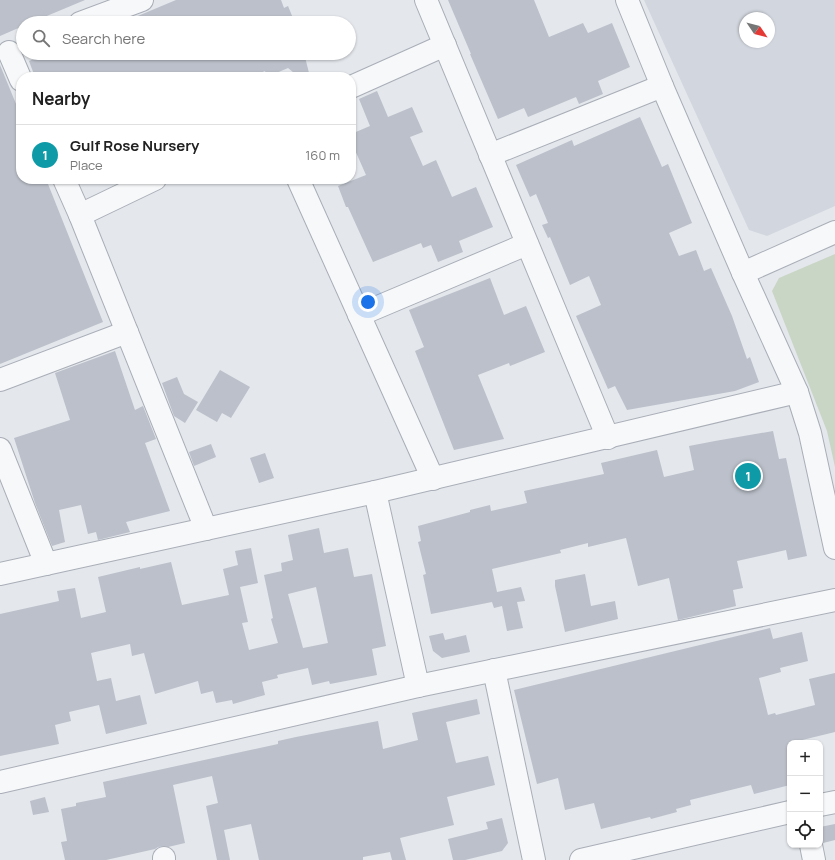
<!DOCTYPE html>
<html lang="en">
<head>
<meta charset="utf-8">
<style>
  :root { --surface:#fff; --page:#f6f6f6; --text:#222; --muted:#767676; --line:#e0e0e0; --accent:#d1495b }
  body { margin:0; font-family:Manrope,sans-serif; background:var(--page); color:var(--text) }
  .controls { position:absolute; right:12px; bottom:12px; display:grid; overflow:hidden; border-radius:8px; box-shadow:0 1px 3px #0004 }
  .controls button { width:36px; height:36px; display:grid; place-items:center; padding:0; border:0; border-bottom:1px solid var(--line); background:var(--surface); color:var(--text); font:20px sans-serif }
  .compass { position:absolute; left:739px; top:12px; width:36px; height:36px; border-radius:50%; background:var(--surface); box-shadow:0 1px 3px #0004; rotate:125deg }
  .you { position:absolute; left:368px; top:302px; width:14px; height:14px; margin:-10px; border:3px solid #fff; border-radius:50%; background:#1a73e8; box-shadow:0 0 0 6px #1a73e833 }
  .badge { display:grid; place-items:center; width:26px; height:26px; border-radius:50%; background:var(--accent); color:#fff; font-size:13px; font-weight:700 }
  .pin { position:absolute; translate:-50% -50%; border:2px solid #fff; box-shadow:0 1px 4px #0006 }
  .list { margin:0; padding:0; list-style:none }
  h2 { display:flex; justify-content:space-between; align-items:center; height:52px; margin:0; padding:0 16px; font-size:17px }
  h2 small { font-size:13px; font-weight:400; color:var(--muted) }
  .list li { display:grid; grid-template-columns:26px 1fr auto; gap:12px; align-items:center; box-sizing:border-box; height:60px; padding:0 16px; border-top:1px solid var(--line) }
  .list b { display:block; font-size:15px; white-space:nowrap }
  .list p { margin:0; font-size:13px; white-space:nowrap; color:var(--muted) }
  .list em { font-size:13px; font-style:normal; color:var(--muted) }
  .icon { flex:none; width:22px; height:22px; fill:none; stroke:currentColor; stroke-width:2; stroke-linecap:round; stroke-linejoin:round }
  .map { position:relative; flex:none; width:835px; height:860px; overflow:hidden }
  .search { position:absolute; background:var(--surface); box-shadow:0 1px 3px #0004; left:16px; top:16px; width:340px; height:44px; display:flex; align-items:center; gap:10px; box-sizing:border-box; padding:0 14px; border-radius:22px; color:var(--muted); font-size:15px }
  .panel { position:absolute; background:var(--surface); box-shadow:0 1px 3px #0004; left:16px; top:72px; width:340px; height:112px; border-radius:16px }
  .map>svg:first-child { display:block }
  .built { fill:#d2d6de; fill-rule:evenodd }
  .green { fill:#c9d6c5 }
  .building { fill:#bbc0ca; fill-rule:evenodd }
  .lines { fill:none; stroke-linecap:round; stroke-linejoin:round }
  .minor-casing { stroke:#a9aeb7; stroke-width:24 }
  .minor { stroke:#f7f8fa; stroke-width:22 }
</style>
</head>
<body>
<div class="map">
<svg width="835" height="860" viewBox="0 0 835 860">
  <rect width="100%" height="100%" fill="#e4e7ec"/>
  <path class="built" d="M 644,0 L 835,0 L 835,206 L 767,236 L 749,230 ZM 745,18 L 769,18 L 769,42 L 745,42 Z"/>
  <path class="green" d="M 835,254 L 835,467 L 827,431 L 772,291 L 779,278 Z"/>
  <g class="building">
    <path d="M 0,0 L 85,0 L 30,23 L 23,23 L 23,26 L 0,36 Z"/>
    <path d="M 176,0 L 281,0 L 284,8 L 288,6 L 295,23 L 121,23 Z"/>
    <path d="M 448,0 L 534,0 L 549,37 L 583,23 L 588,33 L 612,23 L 630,67 L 598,81 L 603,94 L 579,104 L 576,97 L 528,117 L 524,108 L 498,119 L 470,54 L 471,54 Z"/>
    <path d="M 49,53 L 304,53 L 310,77 L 299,77 L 288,68 L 267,77 L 265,71 L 250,77 L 35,77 L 29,61 Z"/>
    <path d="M 0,65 L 21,116 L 21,179 L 46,179 L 103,322 L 0,364 Z"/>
    <path d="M 377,91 L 388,117 L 412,107 L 423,132 L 410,137 L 423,166 L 436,160 L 452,197 L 476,187 L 493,227 L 459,241 L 463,252 L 438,262 L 431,245 L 423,248 L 421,243 L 373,262 L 348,207 L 346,207 L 338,186 L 366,175 L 351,141 L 351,134 L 370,126 L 359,99 Z"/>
    <path d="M 640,117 L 662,167 L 668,164 L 692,223 L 669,233 L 679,256 L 696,250 L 704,271 L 711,268 L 732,316 L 747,359 L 750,357 L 759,382 L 735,391 L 627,410 L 615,386 L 608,389 L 576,316 L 601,305 L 589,276 L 570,285 L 550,237 L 548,238 L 542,225 L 548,223 L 536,194 L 530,197 L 516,165 L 572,140 L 574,146 Z"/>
    <path d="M 490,278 L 504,315 L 526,306 L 545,352 L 510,366 L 509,363 L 478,375 L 504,439 L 454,450 L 415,351 L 424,347 L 409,310 Z"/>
    <path d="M 115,351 L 135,410 L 143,406 L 156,439 L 145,443 L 170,511 L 126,522 L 130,532 L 98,540 L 96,532 L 88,534 L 81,505 L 59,510 L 65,542 L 52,546 L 35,503 L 14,438 L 70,420 L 55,373 Z"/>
    <path d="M 220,370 L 250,387 L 231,418 L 222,413 L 217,422 L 196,410 Z"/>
    <path d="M 177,377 L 184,394 L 198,402 L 185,423 L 174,416 L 162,383 Z"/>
    <path d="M 773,431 L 779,459 L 786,458 L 807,556 L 788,560 L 786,550 L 737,561 L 743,588 L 733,590 L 736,606 L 678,620 L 669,578 L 638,586 L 626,538 L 588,547 L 588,543 L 560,550 L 561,553 L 492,569 L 497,592 L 521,587 L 525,601 L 517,602 L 523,628 L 507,631 L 502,606 L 494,608 L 492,602 L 431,614 L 423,575 L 426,574 L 418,542 L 421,541 L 418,526 L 470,512 L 470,510 L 490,505 L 491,511 L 527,503 L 524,491 L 604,474 L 601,463 L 657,450 L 664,477 L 694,470 L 689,446 L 715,441 Z"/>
    <path d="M 211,444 L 216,457 L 194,466 L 189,452 Z"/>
    <path d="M 265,453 L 274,478 L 259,483 L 250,458 Z"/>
    <path d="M 319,528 L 324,553 L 348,548 L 354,577 L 372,574 L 386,646 L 372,649 L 377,675 L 330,684 L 329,681 L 312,685 L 308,668 L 277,675 L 278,678 L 262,682 L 265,695 L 233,704 L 232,700 L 216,703 L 213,691 L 201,694 L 198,681 L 155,694 L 144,653 L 132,656 L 130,644 L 91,653 L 97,681 L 111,678 L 116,701 L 140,695 L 147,724 L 106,734 L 99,705 L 69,712 L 71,721 L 55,725 L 59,744 L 0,756 L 0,614 L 59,601 L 57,591 L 75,588 L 81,618 L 106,612 L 98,577 L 140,567 L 140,569 L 171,562 L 182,605 L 229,595 L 223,569 L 238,565 L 235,551 L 251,548 L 258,583 L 240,587 L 248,622 L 242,623 L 249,650 L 278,643 L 271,619 L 273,618 L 264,575 L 282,571 L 281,563 L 293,560 L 288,535 ZM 316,587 L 328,643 L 303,648 L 288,594 Z"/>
    <path d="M 585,574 L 591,606 L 615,601 L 618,619 L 565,632 L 555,586 L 555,580 Z"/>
    <path d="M 770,628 L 773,639 L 802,632 L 808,661 L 780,668 L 781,672 L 759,678 L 768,715 L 775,713 L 776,715 L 815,705 L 809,679 L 835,673 L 835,732 L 790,743 L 790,785 L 754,794 L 751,785 L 690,800 L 691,805 L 676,809 L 677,812 L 651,819 L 650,817 L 601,829 L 594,803 L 565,810 L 558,778 L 537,784 L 514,690 Z"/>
    <path d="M 443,633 L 445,640 L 466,635 L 470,652 L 442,658 L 433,651 L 429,636 Z"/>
    <path d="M 477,699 L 480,714 L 446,722 L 456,763 L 488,756 L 495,785 L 447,797 L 454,825 L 400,838 L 406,860 L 392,860 L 390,852 L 363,857 L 363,860 L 259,860 L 251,824 L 224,830 L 230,860 L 217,860 L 206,806 L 218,803 L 212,776 L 173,785 L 185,843 L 168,847 L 164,846 L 158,847 L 155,849 L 106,860 L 65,860 L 61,842 L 67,841 L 61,809 L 76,806 L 76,803 L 106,797 L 103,782 L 278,744 L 278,741 L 296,737 L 378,721 L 383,749 L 418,740 L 412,713 Z"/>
    <path d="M 45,797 L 49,812 L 33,815 L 30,801 Z"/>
    <path d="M 502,818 L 508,843 L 502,851 L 465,860 L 453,860 L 448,839 L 488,829 L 486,822 Z"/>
    <path d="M 835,824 L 835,840 L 823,843 L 820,836 L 820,827 Z"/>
  </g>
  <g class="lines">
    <g class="minor-casing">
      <g id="minor">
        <path d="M 426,0 L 608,438"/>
        <path d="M 627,0 L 662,86 L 743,273 L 797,392 L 810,433 L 835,548"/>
        <path d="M 80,23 L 142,0"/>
        <path d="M 9,52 L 21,80"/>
        <path d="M 351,87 L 445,45"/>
        <path d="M 490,155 L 662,86"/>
        <path d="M 64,179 L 80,215 L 206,529"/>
        <path d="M 298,179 L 433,479"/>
        <path d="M 80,215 L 155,179"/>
        <path d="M 743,273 L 835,232"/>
        <path d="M 359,315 L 527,244"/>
        <path d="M 0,380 L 127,332"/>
        <path d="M 0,449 L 46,564"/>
        <path d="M 375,492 L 418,686"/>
        <path d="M 0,574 L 375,492 L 797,392"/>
        <path d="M 494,670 L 534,860"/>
        <path d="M 0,782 L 418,686 L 835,600"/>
        <path d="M 820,805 L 835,802"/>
        <path d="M 811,845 L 814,860"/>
        <path d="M 164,858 L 164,860"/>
        <path d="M 581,860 L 790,812"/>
      </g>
    </g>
    <use href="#minor" class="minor"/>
  </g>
</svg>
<div class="controls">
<button>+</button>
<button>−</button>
<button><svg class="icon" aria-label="locate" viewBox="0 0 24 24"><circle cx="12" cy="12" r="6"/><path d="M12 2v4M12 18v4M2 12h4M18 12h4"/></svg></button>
</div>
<svg class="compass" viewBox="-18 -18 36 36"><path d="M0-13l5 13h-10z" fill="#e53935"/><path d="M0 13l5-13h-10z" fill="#767676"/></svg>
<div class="you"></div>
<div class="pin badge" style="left:748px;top:476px;background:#0f9aa8">1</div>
<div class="search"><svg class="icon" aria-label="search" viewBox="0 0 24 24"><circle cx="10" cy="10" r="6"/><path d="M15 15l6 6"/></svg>Search here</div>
<section class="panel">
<h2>Nearby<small></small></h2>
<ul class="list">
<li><span class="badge" style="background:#0f9aa8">1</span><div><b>Gulf Rose Nursery</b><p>Place</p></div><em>160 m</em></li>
</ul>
</section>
</div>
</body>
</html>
